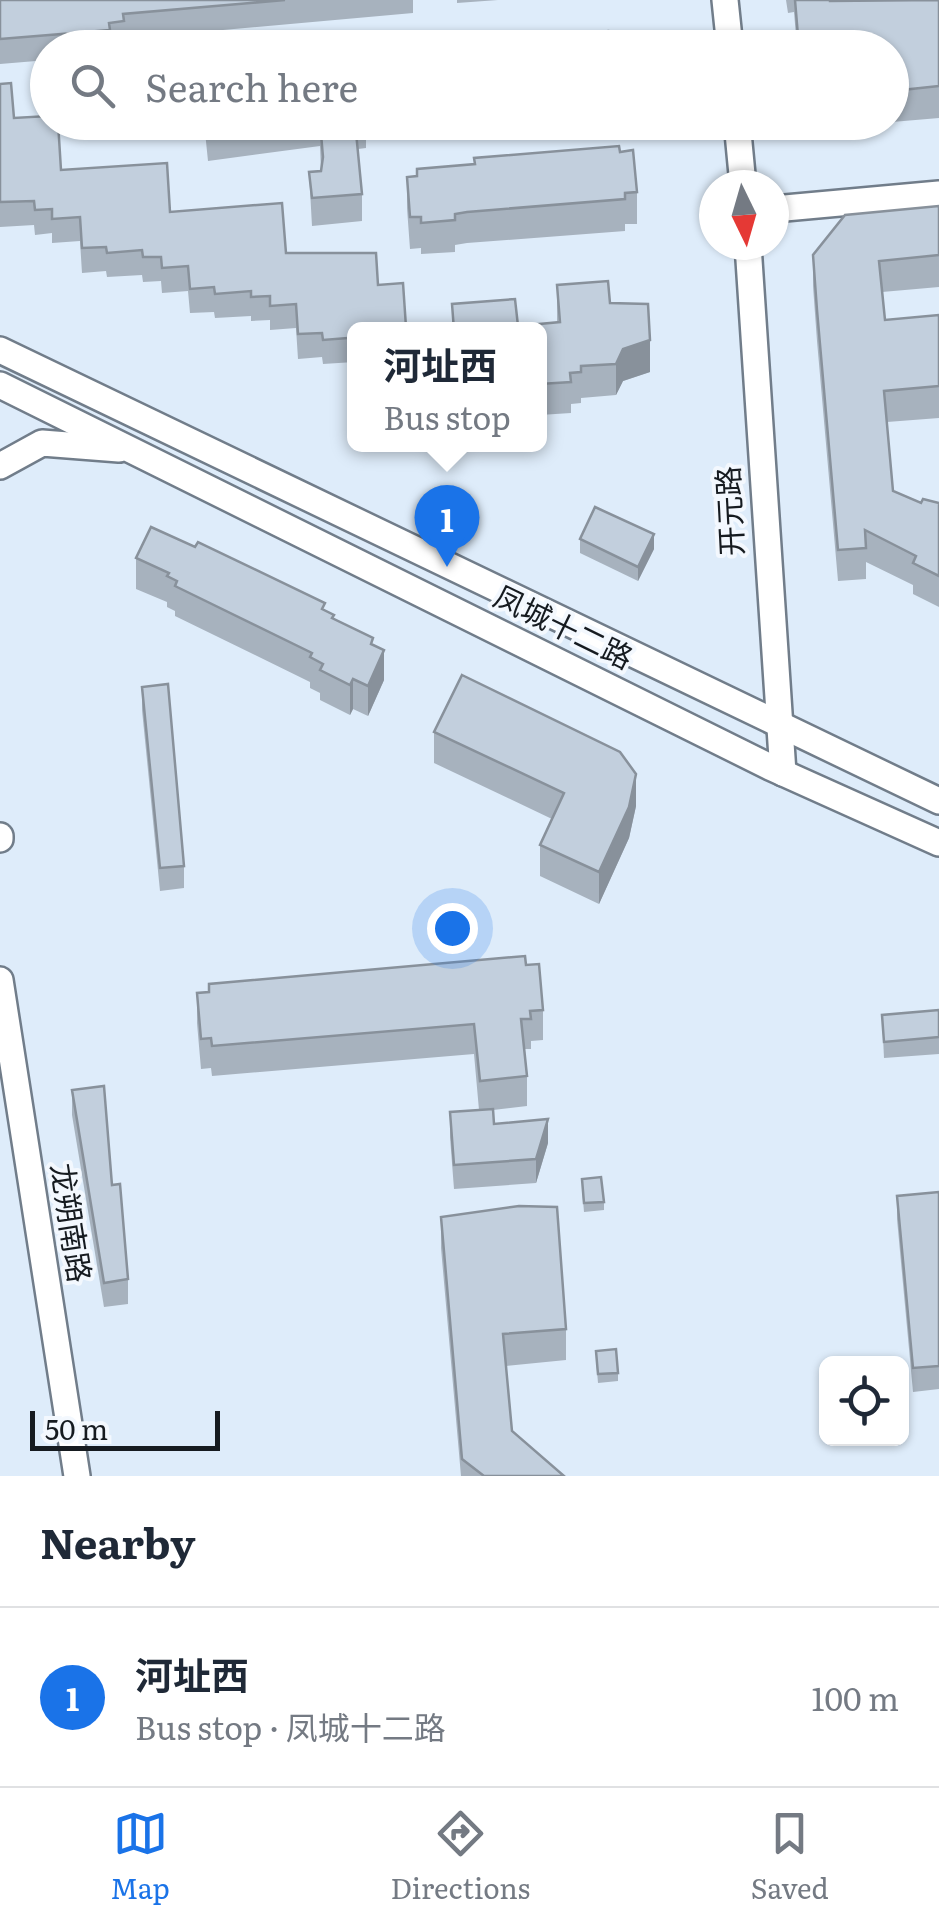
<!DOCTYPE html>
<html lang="en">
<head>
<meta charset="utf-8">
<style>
  :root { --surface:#fff; --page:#f6f6f7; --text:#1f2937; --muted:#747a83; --line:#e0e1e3; --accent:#1a73e8 }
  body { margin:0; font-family:Literata,"Noto Sans SC",serif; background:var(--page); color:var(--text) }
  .controls { position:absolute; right:30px; bottom:30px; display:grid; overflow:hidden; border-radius:15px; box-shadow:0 2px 8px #0004 }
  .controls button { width:90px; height:90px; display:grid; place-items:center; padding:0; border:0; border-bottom:2px solid var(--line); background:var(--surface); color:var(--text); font:50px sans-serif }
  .compass { position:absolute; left:699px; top:170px; width:90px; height:90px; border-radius:50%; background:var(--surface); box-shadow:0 2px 8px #0004; rotate:175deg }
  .scale { position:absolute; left:30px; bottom:25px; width:190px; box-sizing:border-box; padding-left:10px; border:5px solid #161b20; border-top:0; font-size:28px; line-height:35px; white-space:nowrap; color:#161b20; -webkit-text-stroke:8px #f3f8fe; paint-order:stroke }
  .you { position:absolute; left:452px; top:928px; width:35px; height:35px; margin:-25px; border:8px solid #fff; border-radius:50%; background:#1a73e8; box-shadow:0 0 0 15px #1a73e833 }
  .badge { display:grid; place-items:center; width:65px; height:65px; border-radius:50%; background:var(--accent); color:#fff; font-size:32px; font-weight:700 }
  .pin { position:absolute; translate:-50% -82px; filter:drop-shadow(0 2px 5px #0008) }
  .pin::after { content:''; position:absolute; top:52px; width:35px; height:30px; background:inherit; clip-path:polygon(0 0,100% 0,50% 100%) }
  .popup { position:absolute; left:347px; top:322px; width:200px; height:130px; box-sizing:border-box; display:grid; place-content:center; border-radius:15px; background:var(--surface); filter:drop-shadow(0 2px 8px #0005); font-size:32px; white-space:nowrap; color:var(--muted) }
  .popup b { font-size:38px; color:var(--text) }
  .popup::after { content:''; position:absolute; left:50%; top:100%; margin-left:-20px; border:20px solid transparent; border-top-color:var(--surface) }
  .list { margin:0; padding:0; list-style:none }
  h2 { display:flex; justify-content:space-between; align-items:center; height:130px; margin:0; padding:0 40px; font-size:42px }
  h2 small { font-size:32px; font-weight:400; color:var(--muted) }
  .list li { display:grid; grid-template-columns:65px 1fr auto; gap:30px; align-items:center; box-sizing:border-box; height:180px; padding:0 40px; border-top:2px solid var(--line) }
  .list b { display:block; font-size:38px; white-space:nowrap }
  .list p { margin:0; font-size:32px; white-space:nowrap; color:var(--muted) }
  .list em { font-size:32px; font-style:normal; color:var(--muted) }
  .icon { flex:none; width:55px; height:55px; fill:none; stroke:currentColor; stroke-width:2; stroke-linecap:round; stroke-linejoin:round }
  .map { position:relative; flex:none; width:939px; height:1476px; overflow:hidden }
  .search { position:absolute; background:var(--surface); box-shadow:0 2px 8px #0004; left:30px; right:30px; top:30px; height:110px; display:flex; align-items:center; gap:25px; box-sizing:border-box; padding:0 35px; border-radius:55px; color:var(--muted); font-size:38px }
  .sheet { height:310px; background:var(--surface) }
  nav { display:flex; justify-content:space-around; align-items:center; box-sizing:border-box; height:140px; border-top:2px solid var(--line); background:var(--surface); font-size:28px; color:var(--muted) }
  nav a { display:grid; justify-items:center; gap:5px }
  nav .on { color:var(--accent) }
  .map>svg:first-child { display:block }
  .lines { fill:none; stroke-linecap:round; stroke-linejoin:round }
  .minor-casing { stroke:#717d8a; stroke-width:30 }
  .minor { stroke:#fff; stroke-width:25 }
  .wall { fill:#a7b2be }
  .shaded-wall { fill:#88919b }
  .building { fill:#c2cfdd; stroke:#88919b; stroke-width:2.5 }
  .labels { text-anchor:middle; stroke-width:8; stroke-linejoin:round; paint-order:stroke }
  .street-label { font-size:30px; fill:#161b20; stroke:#f3f8fe }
</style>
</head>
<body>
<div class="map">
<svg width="939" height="1476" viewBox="0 0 939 1476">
  <rect width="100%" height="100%" fill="#deecfa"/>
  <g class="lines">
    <g class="minor-casing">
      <g id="minor">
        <path d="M 725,0 L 730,48"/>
        <path d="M 737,122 L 743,185"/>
        <path d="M 774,209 L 939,194"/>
        <path d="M 748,245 L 783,773"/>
        <path d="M 0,350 L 939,801"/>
        <path d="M 0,385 L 770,767 L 939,843"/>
        <path d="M 0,466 L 42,443 L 119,449"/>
        <path d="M 0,836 L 0,839"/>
        <path d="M 0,980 L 77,1476"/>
      </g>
    </g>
    <use href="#minor" class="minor"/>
  </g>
  <g class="wall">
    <path d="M 0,0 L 413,0 L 413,13 L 124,39 L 124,46 L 110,48 L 48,48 L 48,60 L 0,64 Z"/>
    <path d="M 457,0 L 498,0 L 457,3 Z"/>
    <path d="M 786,0 L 830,0 L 830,1 L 939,0 L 939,118 L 892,122 L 892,48 L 797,48 L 794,12 L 788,13 Z"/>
    <path d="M 0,84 L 14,118 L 61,170 L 170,212 L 378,285 L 403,283 L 406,330 L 354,330 L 354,362 L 323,364 L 322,357 L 298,359 L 296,328 L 270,330 L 270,320 L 251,321 L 251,316 L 215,318 L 214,312 L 190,313 L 188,291 L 162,293 L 161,281 L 143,282 L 142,275 L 107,277 L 106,271 L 82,273 L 80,241 L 52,243 L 52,233 L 35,235 L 34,225 L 0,227 Z"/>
    <path d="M 204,122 L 483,122 L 445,128 L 445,132 L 366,134 L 366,148 L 358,149 L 362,194 L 362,221 L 312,226 L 309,172 L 321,171 L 320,146 L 208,161 Z"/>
    <path d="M 829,122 L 886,122 L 834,127 Z"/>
    <path d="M 620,152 L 637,192 L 637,224 L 625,224 L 625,231 L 467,243 L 455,245 L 455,252 L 421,254 L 421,248 L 410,249 L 407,208 L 407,177 Z"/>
    <path d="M 939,206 L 939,287 L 882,292 L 885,320 L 939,315 L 939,418 L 887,422 L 893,491 L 921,503 L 939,503 L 939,607 L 913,594 L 913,585 L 866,562 L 866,579 L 838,581 L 817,341 L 813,286 L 813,255 Z"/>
    <path d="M 557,285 L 610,303 L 650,372 L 623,381 L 616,395 L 581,398 L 581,403 L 571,404 L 571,413 L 540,415 L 540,330 L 452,330 L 452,304 L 518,326 L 557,323 Z"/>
    <path d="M 580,539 L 654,549 L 638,581 L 580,553 Z"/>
    <path d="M 136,558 L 325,610 L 334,619 L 373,645 L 384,680 L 368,716 L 353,709 L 350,715 L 320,700 L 320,693 L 310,688 L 310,682 L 175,616 L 175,611 L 167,607 L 167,602 L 136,589 Z"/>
    <path d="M 142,687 L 184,866 L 184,888 L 160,891 L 142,710 Z"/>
    <path d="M 434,732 L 636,806 L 629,838 L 599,904 L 540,876 L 540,845 L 552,819 L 434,763 Z"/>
    <path d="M 526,965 L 543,1010 L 543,1040 L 531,1041 L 531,1049 L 524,1049 L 527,1076 L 527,1106 L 493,1110 L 494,1124 L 548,1143 L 536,1183 L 454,1189 L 450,1137 L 450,1112 L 479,1110 L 474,1054 L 212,1076 L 211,1068 L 201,1069 L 197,1023 L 197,993 Z"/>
    <path d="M 939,1010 L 939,1054 L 884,1058 L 882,1015 Z"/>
    <path d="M 72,1090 L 112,1185 L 128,1279 L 128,1304 L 104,1307 L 72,1115 Z"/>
    <path d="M 582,1188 L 604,1202 L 604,1210 L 584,1212 Z"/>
    <path d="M 939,1192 L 939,1389 L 913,1392 L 897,1219 L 897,1196 Z"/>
    <path d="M 441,1217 L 566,1329 L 566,1360 L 506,1366 L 512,1431 L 564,1476 L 461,1476 L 441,1248 Z"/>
    <path d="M 596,1359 L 618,1373 L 618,1381 L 598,1383 Z"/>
  </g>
  <g class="shaded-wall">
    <path d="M 445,122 L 457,122 L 457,125 L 445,128 Z"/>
    <path d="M 650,340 L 650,372 L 623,381 L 616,395 L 616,364 L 623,349 Z"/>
    <path d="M 654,534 L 654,549 L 638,581 L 638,567 Z"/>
    <path d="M 384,650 L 384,680 L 368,716 L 368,686 Z"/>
    <path d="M 353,679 L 353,709 L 350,715 L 350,685 Z"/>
    <path d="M 636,774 L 636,806 L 629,838 L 599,904 L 599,872 Z"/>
    <path d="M 548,1119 L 548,1143 L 536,1183 L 536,1159 Z"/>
  </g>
  <g class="building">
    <path d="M 0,0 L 285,0 L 123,14 L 124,21 L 109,23 L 110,30 L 0,39 Z"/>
    <path d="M 795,0 L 830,0 L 830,1 L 939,0 L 939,86 L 892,91 L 892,48 L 799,48 Z"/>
    <path d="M 608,31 L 608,36 L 623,35 L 624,48 L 462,48 L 462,43 Z"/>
    <path d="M 11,83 L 14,118 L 48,116 L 48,122 L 58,122 L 61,170 L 167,163 L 170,212 L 282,203 L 286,253 L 376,253 L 378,285 L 403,283 L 406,327 L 380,330 L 354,330 L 354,338 L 348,338 L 323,340 L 322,333 L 298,334 L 296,304 L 270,306 L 270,296 L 251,297 L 251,291 L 215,294 L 214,287 L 190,289 L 188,266 L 162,268 L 161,257 L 143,257 L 142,250 L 107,253 L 106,247 L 82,248 L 80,217 L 52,219 L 52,209 L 35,210 L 34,201 L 0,202 L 0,84 Z"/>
    <path d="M 207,122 L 291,122 L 208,134 Z"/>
    <path d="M 320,122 L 355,122 L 362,194 L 312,198 L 309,172 L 321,171 L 323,157 Z"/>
    <path d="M 619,146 L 620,152 L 633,150 L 637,192 L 625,193 L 625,199 L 467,212 L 455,214 L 455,220 L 421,223 L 421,217 L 410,217 L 407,177 L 417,176 L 417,169 L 475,164 L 474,158 Z"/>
    <path d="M 939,206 L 939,255 L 879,261 L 885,320 L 939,315 L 939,386 L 884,391 L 893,491 L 921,503 L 923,499 L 939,503 L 939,576 L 913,563 L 916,556 L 865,530 L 866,548 L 838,550 L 817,310 L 813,255 L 845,215 Z"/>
    <path d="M 608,281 L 610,303 L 648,304 L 650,340 L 623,349 L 616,364 L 581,366 L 581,372 L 570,373 L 571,382 L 540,384 L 540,330 L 454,330 L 452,304 L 515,299 L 518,326 L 560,322 L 557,285 Z"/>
    <path d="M 595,507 L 654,534 L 638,567 L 580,539 Z"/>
    <path d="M 151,527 L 195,547 L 198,542 L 325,603 L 322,609 L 334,615 L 332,618 L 373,638 L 371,644 L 384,650 L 368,686 L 353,679 L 350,685 L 320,670 L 323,664 L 310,657 L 312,653 L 175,586 L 177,581 L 167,576 L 169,573 L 136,558 Z"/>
    <path d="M 462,675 L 620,752 L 636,774 L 629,807 L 599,872 L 540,845 L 564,793 L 434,732 Z"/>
    <path d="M 168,684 L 184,866 L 160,868 L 142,687 Z"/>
    <path d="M 525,956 L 526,965 L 539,964 L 543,1010 L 530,1011 L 531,1019 L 521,1019 L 527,1076 L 480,1081 L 474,1024 L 212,1046 L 211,1038 L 201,1039 L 197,993 L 209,992 L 209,984 Z"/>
    <path d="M 939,1010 L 939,1037 L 884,1042 L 882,1015 Z"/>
    <path d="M 104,1086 L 112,1185 L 120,1184 L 128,1279 L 104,1283 L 72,1090 Z"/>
    <path d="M 493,1109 L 494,1124 L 548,1119 L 536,1159 L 454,1165 L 450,1112 Z"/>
    <path d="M 601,1177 L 604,1202 L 584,1203 L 582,1179 Z"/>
    <path d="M 939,1192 L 939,1366 L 913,1368 L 897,1196 Z"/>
    <path d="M 519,1206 L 557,1207 L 566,1329 L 503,1334 L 512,1431 L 564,1476 L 484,1476 L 462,1459 L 441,1217 Z"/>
    <path d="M 616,1349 L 618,1373 L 598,1374 L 596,1351 Z"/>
  </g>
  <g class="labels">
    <g class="street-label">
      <text transform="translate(731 511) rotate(-93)" y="10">开元路</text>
      <text transform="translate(563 628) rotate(26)" y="10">凤城十二路</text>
      <text transform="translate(70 1223) rotate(81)" y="10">龙朔南路</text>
    </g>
  </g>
</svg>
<div class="controls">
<button><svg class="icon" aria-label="locate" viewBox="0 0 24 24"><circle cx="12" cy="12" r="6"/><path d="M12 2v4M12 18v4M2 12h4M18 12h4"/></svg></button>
</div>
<svg class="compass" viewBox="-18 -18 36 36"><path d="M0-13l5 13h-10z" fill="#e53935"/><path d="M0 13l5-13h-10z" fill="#747a83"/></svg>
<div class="scale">50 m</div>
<div class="you"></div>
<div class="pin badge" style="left:447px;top:567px">1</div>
<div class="popup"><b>河址西</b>Bus stop</div>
<div class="search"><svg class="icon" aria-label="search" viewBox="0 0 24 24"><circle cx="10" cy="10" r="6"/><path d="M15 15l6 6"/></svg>Search here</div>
</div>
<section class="sheet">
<h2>Nearby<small></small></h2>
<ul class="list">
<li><span class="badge">1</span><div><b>河址西</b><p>Bus stop · 凤城十二路</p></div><em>100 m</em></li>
</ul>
</section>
<nav>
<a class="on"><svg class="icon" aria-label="map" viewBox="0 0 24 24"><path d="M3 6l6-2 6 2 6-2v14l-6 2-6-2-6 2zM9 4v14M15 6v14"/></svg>Map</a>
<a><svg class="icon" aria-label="directions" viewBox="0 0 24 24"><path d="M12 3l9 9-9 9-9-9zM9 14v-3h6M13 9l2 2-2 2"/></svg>Directions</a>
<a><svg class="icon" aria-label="saved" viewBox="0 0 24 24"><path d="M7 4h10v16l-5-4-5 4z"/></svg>Saved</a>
</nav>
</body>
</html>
